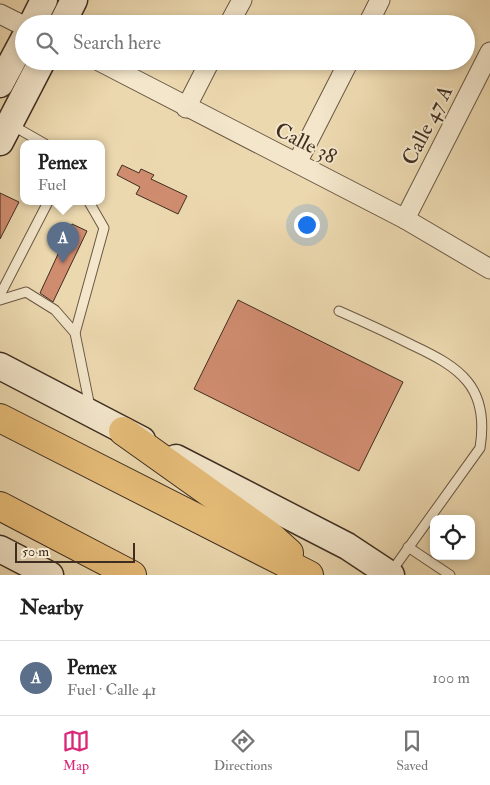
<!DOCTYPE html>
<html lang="en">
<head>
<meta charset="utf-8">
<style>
  :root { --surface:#fff; --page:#f6f6f6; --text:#222; --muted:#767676; --line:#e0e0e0; --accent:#db2777 }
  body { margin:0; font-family:"IM FELL Double Pica",serif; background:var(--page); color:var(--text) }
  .controls { position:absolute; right:15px; bottom:15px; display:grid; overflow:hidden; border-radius:10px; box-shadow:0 2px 8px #0003 }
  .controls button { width:45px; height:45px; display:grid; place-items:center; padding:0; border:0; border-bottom:1px solid var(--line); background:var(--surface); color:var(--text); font:25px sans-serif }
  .scale { position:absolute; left:15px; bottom:12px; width:120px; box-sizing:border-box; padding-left:5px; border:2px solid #3f2e20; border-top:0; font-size:14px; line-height:18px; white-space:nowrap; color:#3f2e20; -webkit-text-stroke:4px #f3e6cb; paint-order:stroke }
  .you { position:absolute; left:306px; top:224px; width:18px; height:18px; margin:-12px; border:4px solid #fff; border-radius:50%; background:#1a73e8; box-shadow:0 0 0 8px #1a73e833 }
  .badge { display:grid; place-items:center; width:32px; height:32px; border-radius:50%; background:var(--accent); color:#fff; font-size:16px; font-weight:700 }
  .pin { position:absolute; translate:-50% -41px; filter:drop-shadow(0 1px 2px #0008) }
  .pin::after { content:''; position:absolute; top:26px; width:18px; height:15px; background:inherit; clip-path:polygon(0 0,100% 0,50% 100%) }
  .popup { position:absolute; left:20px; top:140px; width:85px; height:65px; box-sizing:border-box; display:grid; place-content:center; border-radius:10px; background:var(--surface); filter:drop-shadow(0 1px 4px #0005); font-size:16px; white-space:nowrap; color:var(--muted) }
  .popup b { font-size:19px; color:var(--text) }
  .popup::after { content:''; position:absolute; left:50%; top:100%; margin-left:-10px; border:10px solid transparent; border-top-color:var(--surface) }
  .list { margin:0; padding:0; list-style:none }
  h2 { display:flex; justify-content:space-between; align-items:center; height:65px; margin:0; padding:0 20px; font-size:21px }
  h2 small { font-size:16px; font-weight:400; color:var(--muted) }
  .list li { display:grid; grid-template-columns:32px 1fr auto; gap:15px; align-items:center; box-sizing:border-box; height:75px; padding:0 20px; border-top:1px solid var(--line) }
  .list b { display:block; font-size:19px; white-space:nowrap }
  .list p { margin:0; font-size:16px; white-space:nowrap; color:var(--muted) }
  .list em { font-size:16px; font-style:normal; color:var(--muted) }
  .icon { flex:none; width:28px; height:28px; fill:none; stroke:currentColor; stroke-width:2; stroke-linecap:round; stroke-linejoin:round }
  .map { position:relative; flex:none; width:490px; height:575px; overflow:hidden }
  .search { position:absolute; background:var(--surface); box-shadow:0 2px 8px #0003; left:15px; right:15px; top:15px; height:55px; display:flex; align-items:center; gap:12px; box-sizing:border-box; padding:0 18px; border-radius:28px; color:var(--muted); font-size:19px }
  .sheet { height:140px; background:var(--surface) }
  nav { display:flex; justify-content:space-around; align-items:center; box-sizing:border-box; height:70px; border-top:1px solid var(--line); background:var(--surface); font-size:14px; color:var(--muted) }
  nav a { display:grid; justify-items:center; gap:2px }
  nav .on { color:var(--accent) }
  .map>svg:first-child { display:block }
  .building { fill:#d08c6f; stroke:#3f2e20 }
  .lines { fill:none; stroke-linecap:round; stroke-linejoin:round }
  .lane-casing { stroke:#6a5844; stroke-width:11 }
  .street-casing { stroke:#6a5844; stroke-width:21 }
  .secondary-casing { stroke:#3f2e20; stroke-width:29 }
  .highway-casing { stroke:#3f2e20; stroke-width:30 }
  .lane { stroke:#f3e6cb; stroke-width:9 }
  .street { stroke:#f3e6cb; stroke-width:19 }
  .secondary { stroke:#f3e6cb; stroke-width:26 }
  .highway { stroke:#e6bc78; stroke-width:28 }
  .labels { text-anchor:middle; stroke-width:4; stroke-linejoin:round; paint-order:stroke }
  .street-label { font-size:21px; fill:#3f2e20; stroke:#f3e6cb }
</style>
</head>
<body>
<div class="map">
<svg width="490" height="575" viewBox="0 0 490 575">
  <rect width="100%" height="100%" fill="#ecd8af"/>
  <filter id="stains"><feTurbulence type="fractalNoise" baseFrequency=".004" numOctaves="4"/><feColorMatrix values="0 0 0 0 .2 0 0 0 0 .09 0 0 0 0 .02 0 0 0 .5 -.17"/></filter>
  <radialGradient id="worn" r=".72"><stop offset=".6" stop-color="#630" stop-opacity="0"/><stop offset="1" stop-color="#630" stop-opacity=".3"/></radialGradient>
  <g class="building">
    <path d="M 122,165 L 139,173 L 141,169 L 154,175 L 151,179 L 187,196 L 178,214 L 136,194 L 140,187 L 117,175 Z"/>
    <path d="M 0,193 L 19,202 L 0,239 Z"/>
    <path d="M 72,224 L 87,231 L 53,302 L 40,293 Z"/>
    <path d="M 238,300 L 403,382 L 359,471 L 194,389 Z"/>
  </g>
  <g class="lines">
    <g class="lane-casing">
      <g id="lane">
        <path d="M 10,124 L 45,144"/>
        <path d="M 0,295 L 48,202"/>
        <path d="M 0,300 L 26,292 L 55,310 L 75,333 L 90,407"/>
        <path d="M 339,311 C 364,322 388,333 412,345 C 459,367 490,386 480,448 L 391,572"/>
        <path d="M 75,333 L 104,228 L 89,202"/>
        <path d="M 408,547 L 450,575"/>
      </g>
    </g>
    <g class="street-casing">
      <g id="street">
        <path d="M 0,14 L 24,26"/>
        <path d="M 229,24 L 242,0"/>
        <path d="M 368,24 L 380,0"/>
        <path d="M 99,61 L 405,219 L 490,269"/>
        <path d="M 186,108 L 210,61"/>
        <path d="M 297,163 L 349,61"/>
        <path d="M 405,219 L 490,52"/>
      </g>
    </g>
    <g class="secondary-casing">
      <g id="secondary">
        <path d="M 32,24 L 44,0"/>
        <path d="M 62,24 L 74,0"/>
        <path d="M 0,84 L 24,39"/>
        <path d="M 0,142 L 42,61"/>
        <path d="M 0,366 L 142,440"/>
        <path d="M 176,458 L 347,546 L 391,575"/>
        <path d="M 0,549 L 50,575"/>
      </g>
    </g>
    <g class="highway-casing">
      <g id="highway">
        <path d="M 0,418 L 309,575"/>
        <path d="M 123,431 L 269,535 L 289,553"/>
        <path d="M 0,506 L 132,575"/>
      </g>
    </g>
    <use href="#lane" class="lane"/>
    <use href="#street" class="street"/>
    <use href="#secondary" class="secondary"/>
    <use href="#highway" class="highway"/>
  </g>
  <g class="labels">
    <g class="street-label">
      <text transform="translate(427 125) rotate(-63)" y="7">Calle 47 A</text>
      <text transform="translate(306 143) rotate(27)" y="7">Calle 38</text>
    </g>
  </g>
  <rect width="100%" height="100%" filter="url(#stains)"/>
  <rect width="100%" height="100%" fill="url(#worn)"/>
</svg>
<div class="controls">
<button><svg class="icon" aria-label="locate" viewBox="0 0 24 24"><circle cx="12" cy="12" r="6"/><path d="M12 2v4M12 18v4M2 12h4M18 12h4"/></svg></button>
</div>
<div class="scale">50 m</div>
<div class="you"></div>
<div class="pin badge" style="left:63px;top:263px;background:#5c6f8a">A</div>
<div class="popup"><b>Pemex</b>Fuel</div>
<div class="search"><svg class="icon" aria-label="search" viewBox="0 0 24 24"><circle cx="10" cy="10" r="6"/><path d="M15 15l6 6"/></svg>Search here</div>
</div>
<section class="sheet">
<h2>Nearby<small></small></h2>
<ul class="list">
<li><span class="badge" style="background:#5c6f8a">A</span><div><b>Pemex</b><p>Fuel · Calle 41</p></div><em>100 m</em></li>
</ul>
</section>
<nav>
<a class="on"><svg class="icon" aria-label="map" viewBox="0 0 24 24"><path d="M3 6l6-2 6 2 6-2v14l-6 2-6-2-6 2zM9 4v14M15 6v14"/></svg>Map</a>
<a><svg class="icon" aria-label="directions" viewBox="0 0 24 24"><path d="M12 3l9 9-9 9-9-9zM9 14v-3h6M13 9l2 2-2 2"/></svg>Directions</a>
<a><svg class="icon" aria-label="saved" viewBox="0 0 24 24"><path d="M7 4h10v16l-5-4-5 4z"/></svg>Saved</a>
</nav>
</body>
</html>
